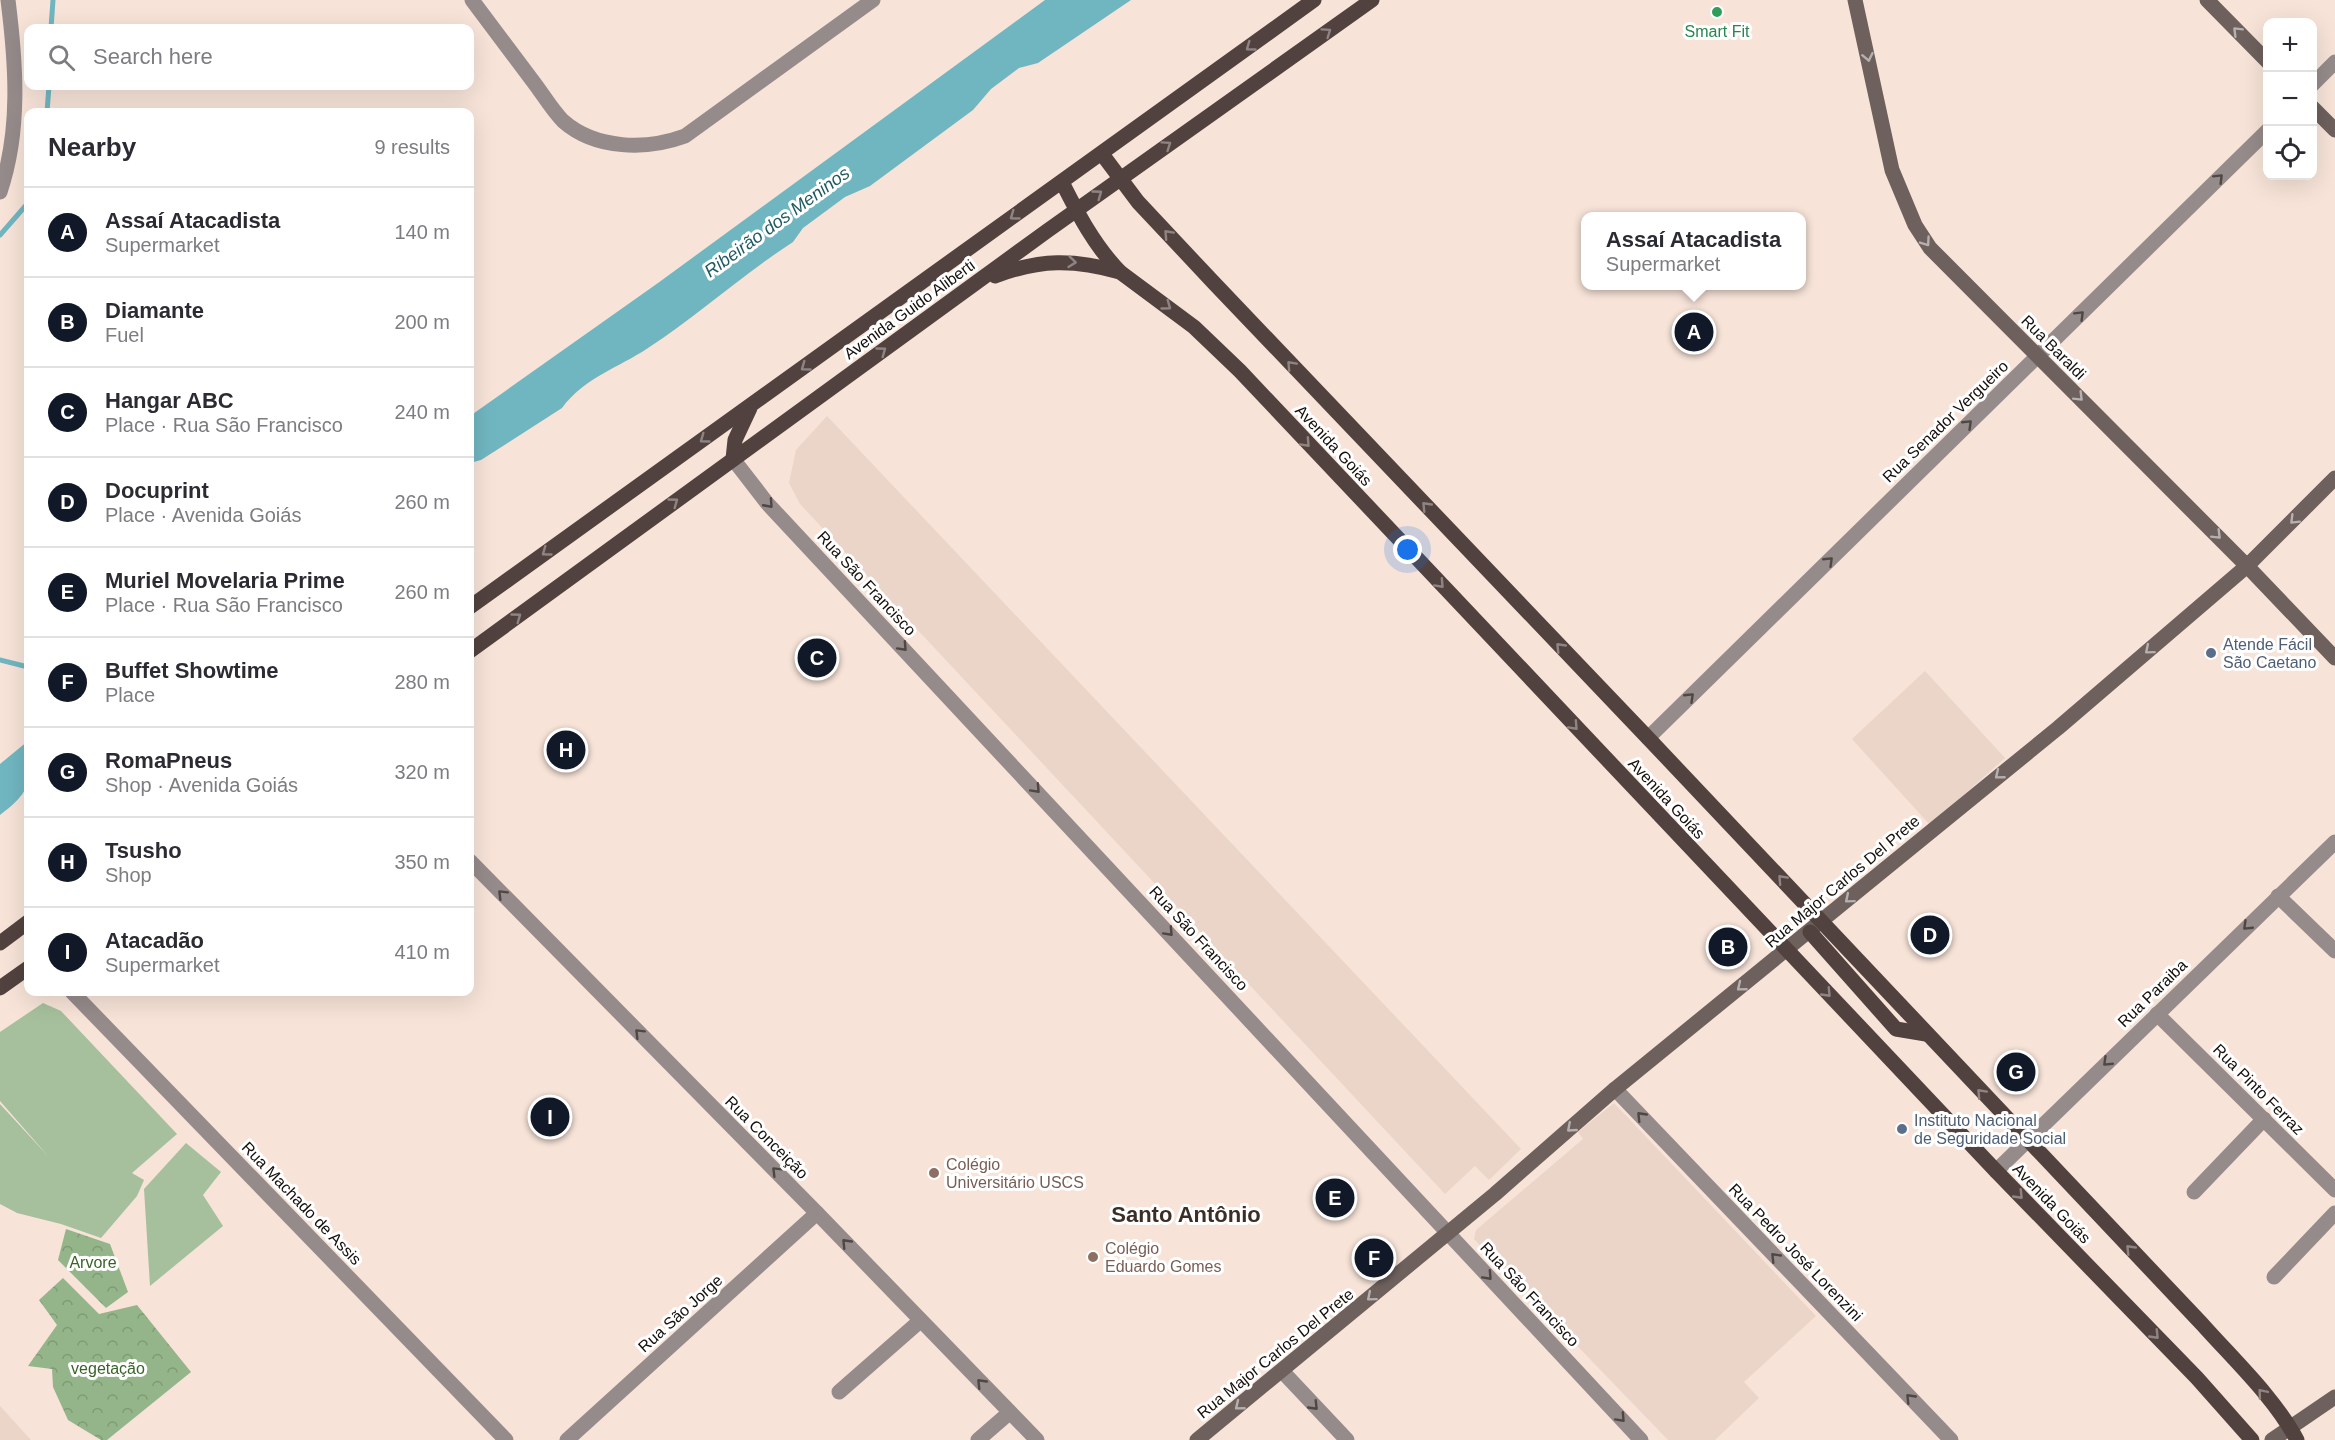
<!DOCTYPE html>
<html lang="en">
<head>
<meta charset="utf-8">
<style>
  :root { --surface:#fff; --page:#f7f7f7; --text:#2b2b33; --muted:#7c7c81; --line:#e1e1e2; --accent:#111827 }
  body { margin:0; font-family:Arial,sans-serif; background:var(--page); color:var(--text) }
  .controls { position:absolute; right:18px; top:18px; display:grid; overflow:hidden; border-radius:12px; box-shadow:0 6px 24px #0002 }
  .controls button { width:54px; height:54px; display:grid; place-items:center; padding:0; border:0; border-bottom:2px solid var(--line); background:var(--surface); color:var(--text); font:30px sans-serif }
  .you { position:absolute; left:1408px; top:550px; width:21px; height:21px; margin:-15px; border:4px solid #fff; border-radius:50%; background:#1a73e8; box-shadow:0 0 0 9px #1a73e833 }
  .badge { display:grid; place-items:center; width:39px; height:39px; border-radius:50%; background:var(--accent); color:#fff; font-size:20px; font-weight:700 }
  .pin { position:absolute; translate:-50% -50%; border:3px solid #fff; box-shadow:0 2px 6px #0006 }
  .popup { position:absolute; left:1581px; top:212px; width:225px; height:78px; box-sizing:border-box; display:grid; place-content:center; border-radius:12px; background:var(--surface); filter:drop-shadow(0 2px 4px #0005); font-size:20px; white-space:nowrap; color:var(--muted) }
  .popup b { font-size:22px; color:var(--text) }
  .popup::after { content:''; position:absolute; left:50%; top:100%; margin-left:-12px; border:12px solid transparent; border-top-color:var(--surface) }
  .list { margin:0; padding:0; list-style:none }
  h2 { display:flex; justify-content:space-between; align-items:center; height:78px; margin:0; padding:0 24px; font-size:26px }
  h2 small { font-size:20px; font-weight:400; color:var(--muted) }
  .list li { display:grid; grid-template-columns:39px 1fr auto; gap:18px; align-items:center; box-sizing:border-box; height:90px; padding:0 24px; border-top:2px solid var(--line) }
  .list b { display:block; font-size:22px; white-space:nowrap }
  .list p { margin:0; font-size:20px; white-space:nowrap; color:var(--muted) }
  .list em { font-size:20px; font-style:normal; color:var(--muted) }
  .icon { flex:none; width:33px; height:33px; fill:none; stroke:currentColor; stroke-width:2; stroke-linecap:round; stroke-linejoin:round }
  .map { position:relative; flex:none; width:2335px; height:1440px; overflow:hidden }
  .search { position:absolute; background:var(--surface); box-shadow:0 6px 24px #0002; left:24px; top:24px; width:450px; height:66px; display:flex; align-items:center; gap:15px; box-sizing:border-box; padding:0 21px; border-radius:12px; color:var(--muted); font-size:22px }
  .panel { position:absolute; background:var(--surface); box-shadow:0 6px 24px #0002; left:24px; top:108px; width:450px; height:888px; border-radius:12px }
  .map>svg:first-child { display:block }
  .industrial { fill:#ebd5c8 }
  .green { fill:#a6c09d }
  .forest { fill:url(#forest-crowns) }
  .water { fill:#70b6c0 }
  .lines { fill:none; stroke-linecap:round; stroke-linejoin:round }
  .stream { stroke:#70b6c0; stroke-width:5 }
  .street { stroke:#958b8a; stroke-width:15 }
  .secondary { stroke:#6d605d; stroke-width:15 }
  .primary { stroke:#52423f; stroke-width:15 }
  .oneway { stroke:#b6b0ae }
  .oneway2 { stroke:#8f8482 }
  .oneway3 { stroke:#4f4744 }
  .leisure-dot { fill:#2e9e5b; stroke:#fff; stroke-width:2 }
  .service-dot { fill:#5c6f8a; stroke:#fff; stroke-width:2 }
  .education-dot { fill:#8d6e63; stroke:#fff; stroke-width:2 }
  .labels { text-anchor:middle; stroke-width:6; stroke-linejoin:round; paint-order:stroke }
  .leisure-label { font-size:16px; fill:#27864d; stroke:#fff }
  .street-label { font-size:16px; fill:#150f0b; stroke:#fff }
  .service-label { font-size:16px; fill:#4e5e75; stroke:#fff; text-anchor:start }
  .education-label { font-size:16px; fill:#785e54; stroke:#fff; text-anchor:start }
  .park-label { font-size:16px; fill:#396328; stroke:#fff }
  .water-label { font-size:18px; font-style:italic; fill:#1f5a62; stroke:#fff }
  .district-label { font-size:22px; font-weight:bold; fill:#3d2e25; stroke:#fff }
</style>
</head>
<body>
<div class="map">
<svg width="2335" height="1440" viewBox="0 0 2335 1440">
  <defs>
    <pattern id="forest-crowns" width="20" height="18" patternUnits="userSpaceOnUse" patternTransform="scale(1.5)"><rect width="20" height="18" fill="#94b589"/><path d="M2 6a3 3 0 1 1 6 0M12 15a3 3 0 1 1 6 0" fill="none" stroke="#7f9a75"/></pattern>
  </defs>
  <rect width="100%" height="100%" fill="#f7e3d8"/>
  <g class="industrial">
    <path d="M 827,416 L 1521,1149 L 1489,1180 L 1475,1166 L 1445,1194 L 800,504 L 789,483 L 796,450 Z"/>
    <path d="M 1925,671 L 2005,758 L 1930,825 L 1852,739 Z"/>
    <path d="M 1614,1103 L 1816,1316 L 1744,1382 L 1759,1398 L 1715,1440 L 1668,1440 L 1474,1239 L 1476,1230 L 1583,1139 L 1578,1132 Z"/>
    <path d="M 0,1406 L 31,1440 L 0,1440 Z"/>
  </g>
  <g class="green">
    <path d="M 43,1003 L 61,1011 L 177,1134 L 132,1173 L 144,1180 L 137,1196 L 101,1238 L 61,1224 L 17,1213 L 0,1204 L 0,1104 L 48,1156 L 0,1101 L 0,1032 Z"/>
    <path d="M 186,1143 L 221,1172 L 203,1195 L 223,1226 L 150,1286 L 144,1189 Z"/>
  </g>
  <g class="forest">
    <path d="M 66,1229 L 110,1244 L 128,1292 L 106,1308 L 58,1260 Z"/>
    <path d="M 63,1278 L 99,1314 L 137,1305 L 191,1372 L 107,1440 L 101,1440 L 68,1420 L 53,1387 L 52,1369 L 28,1366 L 57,1325 L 39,1300 Z"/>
  </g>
  <g class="water">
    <path d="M 1045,0 L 1131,0 L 1038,63 L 1019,68 L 991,89 L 973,110 L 870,186 L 845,197 L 803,228 L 793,242 C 742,275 698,315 648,348 C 618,368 584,378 562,408 L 481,460 L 470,463 L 470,416 L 658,283 Z"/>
    <path d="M 28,741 C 29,781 35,789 0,815 L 0,764 Z"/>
  </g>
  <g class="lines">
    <g class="stream">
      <path d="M 51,28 L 53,0"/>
      <path d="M 47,112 L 49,86"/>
      <path d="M 0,235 L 28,203"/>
      <path d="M 0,660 L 28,667"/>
    </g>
    <g class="street">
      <path d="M 472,0 C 493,28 514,56 535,84 C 544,96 553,111 563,121 C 596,150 647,150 685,136 L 873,0"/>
      <path d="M 2312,85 L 2335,62"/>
      <path d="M 0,192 C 21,130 16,64 8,0"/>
      <path d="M 733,459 L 767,503 L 1641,1440"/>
      <path d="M 1648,738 L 2268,130"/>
      <path d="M 470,861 L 817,1213 L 1037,1440"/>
      <path d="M 2278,896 L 2335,951"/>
      <path d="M 72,992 L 506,1440"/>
      <path d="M 2157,1014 L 2335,1190"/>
      <path d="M 1615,1089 L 1951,1440"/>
      <path d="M 1996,1171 L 2335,842"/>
      <path d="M 2194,1192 L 2264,1119"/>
      <path d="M 2274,1277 L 2335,1213"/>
      <path d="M 1282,1371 L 1347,1440"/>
      <path d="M 839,1392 L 920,1321"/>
      <path d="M 567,1440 L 817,1213"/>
      <path d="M 978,1440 L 1009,1413"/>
    </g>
    <g class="secondary">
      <path d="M 1855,0 L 1892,170 L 1915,225 L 1930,248 L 2247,566 L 2335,658"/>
      <path d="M 2207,0 L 2268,62"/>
      <path d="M 2312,107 L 2335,130"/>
      <path d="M 1197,1440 L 1495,1194 L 1615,1089 L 2058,728 L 2247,566 L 2335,478"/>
      <path d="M 2272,1440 L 2335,1397"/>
    </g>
    <g class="primary">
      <path d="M 1102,154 L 1138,202 L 1214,283 L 1648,738 L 2202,1324 C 2234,1360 2274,1397 2297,1440"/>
      <path d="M 1062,182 C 1078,214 1094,245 1120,272 L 1194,327 L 1240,371 L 1996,1171 L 2197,1378 L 2252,1440"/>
      <path d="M 995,276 C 1040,259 1074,259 1120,272"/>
      <path d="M 733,459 L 735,440 L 750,408"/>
      <path d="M 470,607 L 1314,0"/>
      <path d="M 470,651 L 1047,231 L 1372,0"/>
      <path d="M 1810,932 L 1896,1029 L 1926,1034"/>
      <path d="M 0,943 L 28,922"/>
      <path d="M 0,988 L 28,968"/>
    </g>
  </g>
  <defs><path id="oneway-chevron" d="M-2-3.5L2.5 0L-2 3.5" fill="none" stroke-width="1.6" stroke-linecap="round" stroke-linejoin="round" transform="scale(1.5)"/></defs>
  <g class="oneway">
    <use href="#oneway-chevron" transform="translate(2237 31) rotate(-135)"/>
    <use href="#oneway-chevron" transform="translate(1868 57) rotate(78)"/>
    <use href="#oneway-chevron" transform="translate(1926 242) rotate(55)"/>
    <use href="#oneway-chevron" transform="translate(2079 397) rotate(45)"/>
    <use href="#oneway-chevron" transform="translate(2294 520) rotate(135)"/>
    <use href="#oneway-chevron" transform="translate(2217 535) rotate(45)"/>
    <use href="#oneway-chevron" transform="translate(2149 650) rotate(140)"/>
    <use href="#oneway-chevron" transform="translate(1999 775) rotate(141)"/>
    <use href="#oneway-chevron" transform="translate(1849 899) rotate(140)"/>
    <use href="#oneway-chevron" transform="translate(1741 987) rotate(141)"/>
    <use href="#oneway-chevron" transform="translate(1571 1128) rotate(139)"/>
    <use href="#oneway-chevron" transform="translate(1371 1297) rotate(140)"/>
    <use href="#oneway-chevron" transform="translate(1239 1406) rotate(141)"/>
  </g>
  <g class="oneway2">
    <use href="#oneway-chevron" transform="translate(1327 32) rotate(-35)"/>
    <use href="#oneway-chevron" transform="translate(1250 47) rotate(144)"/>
    <use href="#oneway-chevron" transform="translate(1167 145) rotate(-35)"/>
    <use href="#oneway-chevron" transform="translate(1098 194) rotate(-36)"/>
    <use href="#oneway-chevron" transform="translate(1014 216) rotate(144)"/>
    <use href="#oneway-chevron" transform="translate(1168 234) rotate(-133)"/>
    <use href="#oneway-chevron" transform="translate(1072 262) rotate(6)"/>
    <use href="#oneway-chevron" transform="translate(1167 306) rotate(36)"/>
    <use href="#oneway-chevron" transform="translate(882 351) rotate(-36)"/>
    <use href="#oneway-chevron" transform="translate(1291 365) rotate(-133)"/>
    <use href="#oneway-chevron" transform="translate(805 367) rotate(144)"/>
    <use href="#oneway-chevron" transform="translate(704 439) rotate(144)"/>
    <use href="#oneway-chevron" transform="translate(1306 443) rotate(47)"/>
    <use href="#oneway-chevron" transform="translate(674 502) rotate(-36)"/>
    <use href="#oneway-chevron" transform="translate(1426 506) rotate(-134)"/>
    <use href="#oneway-chevron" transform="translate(546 552) rotate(144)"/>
    <use href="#oneway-chevron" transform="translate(1440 584) rotate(47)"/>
    <use href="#oneway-chevron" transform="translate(517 617) rotate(-36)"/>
    <use href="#oneway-chevron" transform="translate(1560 647) rotate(-134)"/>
    <use href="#oneway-chevron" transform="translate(1574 726) rotate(47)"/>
    <use href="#oneway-chevron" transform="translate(1782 879) rotate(-133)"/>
    <use href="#oneway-chevron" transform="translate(1827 993) rotate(46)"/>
    <use href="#oneway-chevron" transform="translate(1981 1093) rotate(-133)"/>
    <use href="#oneway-chevron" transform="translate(2019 1195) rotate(46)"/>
    <use href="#oneway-chevron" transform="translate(2130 1249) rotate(-134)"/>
    <use href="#oneway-chevron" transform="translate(2155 1335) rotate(46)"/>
    <use href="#oneway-chevron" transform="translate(2262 1393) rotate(-130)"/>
  </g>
  <g class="oneway3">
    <use href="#oneway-chevron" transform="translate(2219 178) rotate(-45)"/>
    <use href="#oneway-chevron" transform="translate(2080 315) rotate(-45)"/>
    <use href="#oneway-chevron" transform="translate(1968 424) rotate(-44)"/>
    <use href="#oneway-chevron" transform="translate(769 504) rotate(48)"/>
    <use href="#oneway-chevron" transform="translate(1829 561) rotate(-44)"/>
    <use href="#oneway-chevron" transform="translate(903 647) rotate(47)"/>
    <use href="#oneway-chevron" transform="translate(1690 697) rotate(-44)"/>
    <use href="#oneway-chevron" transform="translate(1036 789) rotate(47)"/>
    <use href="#oneway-chevron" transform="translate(502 894) rotate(-135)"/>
    <use href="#oneway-chevron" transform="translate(2247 926) rotate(136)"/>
    <use href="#oneway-chevron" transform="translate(1169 932) rotate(47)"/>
    <use href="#oneway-chevron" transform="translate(639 1033) rotate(-135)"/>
    <use href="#oneway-chevron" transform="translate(2107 1062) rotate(136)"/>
    <use href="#oneway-chevron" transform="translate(1641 1116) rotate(-134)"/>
    <use href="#oneway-chevron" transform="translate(776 1171) rotate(-135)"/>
    <use href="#oneway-chevron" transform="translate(846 1243) rotate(-134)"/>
    <use href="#oneway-chevron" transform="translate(1775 1257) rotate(-134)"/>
    <use href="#oneway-chevron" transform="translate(1488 1276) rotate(47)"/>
    <use href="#oneway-chevron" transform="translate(981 1383) rotate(-134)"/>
    <use href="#oneway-chevron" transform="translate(1910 1398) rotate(-134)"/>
    <use href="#oneway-chevron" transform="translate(1314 1406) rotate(46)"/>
    <use href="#oneway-chevron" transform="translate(1621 1418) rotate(47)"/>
  </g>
  <circle class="leisure-dot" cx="1717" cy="12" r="6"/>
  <g class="service-dot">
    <circle cx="2211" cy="653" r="6"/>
    <circle cx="1902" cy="1129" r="6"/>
  </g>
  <g class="education-dot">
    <circle cx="934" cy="1173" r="6"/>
    <circle cx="1093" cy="1257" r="6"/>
  </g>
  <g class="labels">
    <g class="leisure-label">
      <text x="1717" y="37">Smart Fit</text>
    </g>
    <g class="street-label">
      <text transform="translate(909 309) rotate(-36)" y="6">Avenida Guido Aliberti</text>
      <text transform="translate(2054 347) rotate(45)" y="6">Rua Baraldi</text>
      <text transform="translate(1945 421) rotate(-44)" y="6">Rua Senador Vergueiro</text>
      <text transform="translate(1334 445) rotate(47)" y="6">Avenida Goiás</text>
      <text transform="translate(867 583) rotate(47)" y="6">Rua São Francisco</text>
      <text transform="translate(1667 798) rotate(47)" y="6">Avenida Goiás</text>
      <text transform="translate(1842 881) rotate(-40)" y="6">Rua Major Carlos Del Prete</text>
      <text transform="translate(1199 938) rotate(47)" y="6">Rua São Francisco</text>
      <text transform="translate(2152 993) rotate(-44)" y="6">Rua Paraiba</text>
      <text transform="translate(2259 1089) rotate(45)" y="6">Rua Pinto Ferraz</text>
      <text transform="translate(767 1137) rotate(45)" y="6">Rua Conceição</text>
      <text transform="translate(302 1203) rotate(46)" y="6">Rua Machado de Assis</text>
      <text transform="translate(2052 1203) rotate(46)" y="6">Avenida Goiás</text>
      <text transform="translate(1796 1252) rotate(46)" y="6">Rua Pedro José Lorenzini</text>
      <text transform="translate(1530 1294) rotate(47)" y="6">Rua São Francisco</text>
      <text transform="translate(680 1313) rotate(-42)" y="6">Rua São Jorge</text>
      <text transform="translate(1275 1353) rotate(-39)" y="6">Rua Major Carlos Del Prete</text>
    </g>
    <g class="service-label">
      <text x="2223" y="650">Atende Fácil<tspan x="2223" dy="18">São Caetano</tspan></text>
      <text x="1914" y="1126">Instituto Nacional<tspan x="1914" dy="18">de Seguridade Social</tspan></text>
    </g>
    <g class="education-label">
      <text x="946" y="1170">Colégio<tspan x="946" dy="18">Universitário USCS</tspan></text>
      <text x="1105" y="1254">Colégio<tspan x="1105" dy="18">Eduardo Gomes</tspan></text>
    </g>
    <g class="park-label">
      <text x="93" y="1268">Arvore</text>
      <text x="108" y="1374">vegetação</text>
    </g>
    <g class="water-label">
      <text transform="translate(777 222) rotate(-36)" y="6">Ribeirão dos Meninos</text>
    </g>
    <g class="district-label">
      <text x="1186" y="1222">Santo Antônio</text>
    </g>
  </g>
</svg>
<div class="controls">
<button>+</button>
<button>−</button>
<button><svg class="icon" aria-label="locate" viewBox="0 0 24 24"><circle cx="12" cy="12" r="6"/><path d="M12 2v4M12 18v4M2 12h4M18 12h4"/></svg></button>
</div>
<div class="you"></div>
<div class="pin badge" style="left:1694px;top:332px">A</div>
<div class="popup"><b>Assaí Atacadista</b>Supermarket</div>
<div class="pin badge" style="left:1728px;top:947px">B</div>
<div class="pin badge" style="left:817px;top:658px">C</div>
<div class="pin badge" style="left:1930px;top:935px">D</div>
<div class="pin badge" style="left:1335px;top:1198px">E</div>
<div class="pin badge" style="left:1374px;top:1258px">F</div>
<div class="pin badge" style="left:2016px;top:1072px">G</div>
<div class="pin badge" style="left:566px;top:750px">H</div>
<div class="pin badge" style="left:550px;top:1117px">I</div>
<div class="search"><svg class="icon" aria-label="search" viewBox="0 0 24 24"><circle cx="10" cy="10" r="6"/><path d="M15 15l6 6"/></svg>Search here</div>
<section class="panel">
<h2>Nearby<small>9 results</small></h2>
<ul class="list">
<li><span class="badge">A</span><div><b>Assaí Atacadista</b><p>Supermarket</p></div><em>140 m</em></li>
<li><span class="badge">B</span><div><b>Diamante</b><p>Fuel</p></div><em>200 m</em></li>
<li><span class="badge">C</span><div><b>Hangar ABC</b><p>Place · Rua São Francisco</p></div><em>240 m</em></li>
<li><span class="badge">D</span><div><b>Docuprint</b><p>Place · Avenida Goiás</p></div><em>260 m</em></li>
<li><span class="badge">E</span><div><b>Muriel Movelaria Prime</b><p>Place · Rua São Francisco</p></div><em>260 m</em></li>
<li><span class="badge">F</span><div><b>Buffet Showtime</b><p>Place</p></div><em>280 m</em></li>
<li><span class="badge">G</span><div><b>RomaPneus</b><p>Shop · Avenida Goiás</p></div><em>320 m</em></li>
<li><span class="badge">H</span><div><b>Tsusho</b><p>Shop</p></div><em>350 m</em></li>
<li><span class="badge">I</span><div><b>Atacadão</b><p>Supermarket</p></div><em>410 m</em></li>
</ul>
</section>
</div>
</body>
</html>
